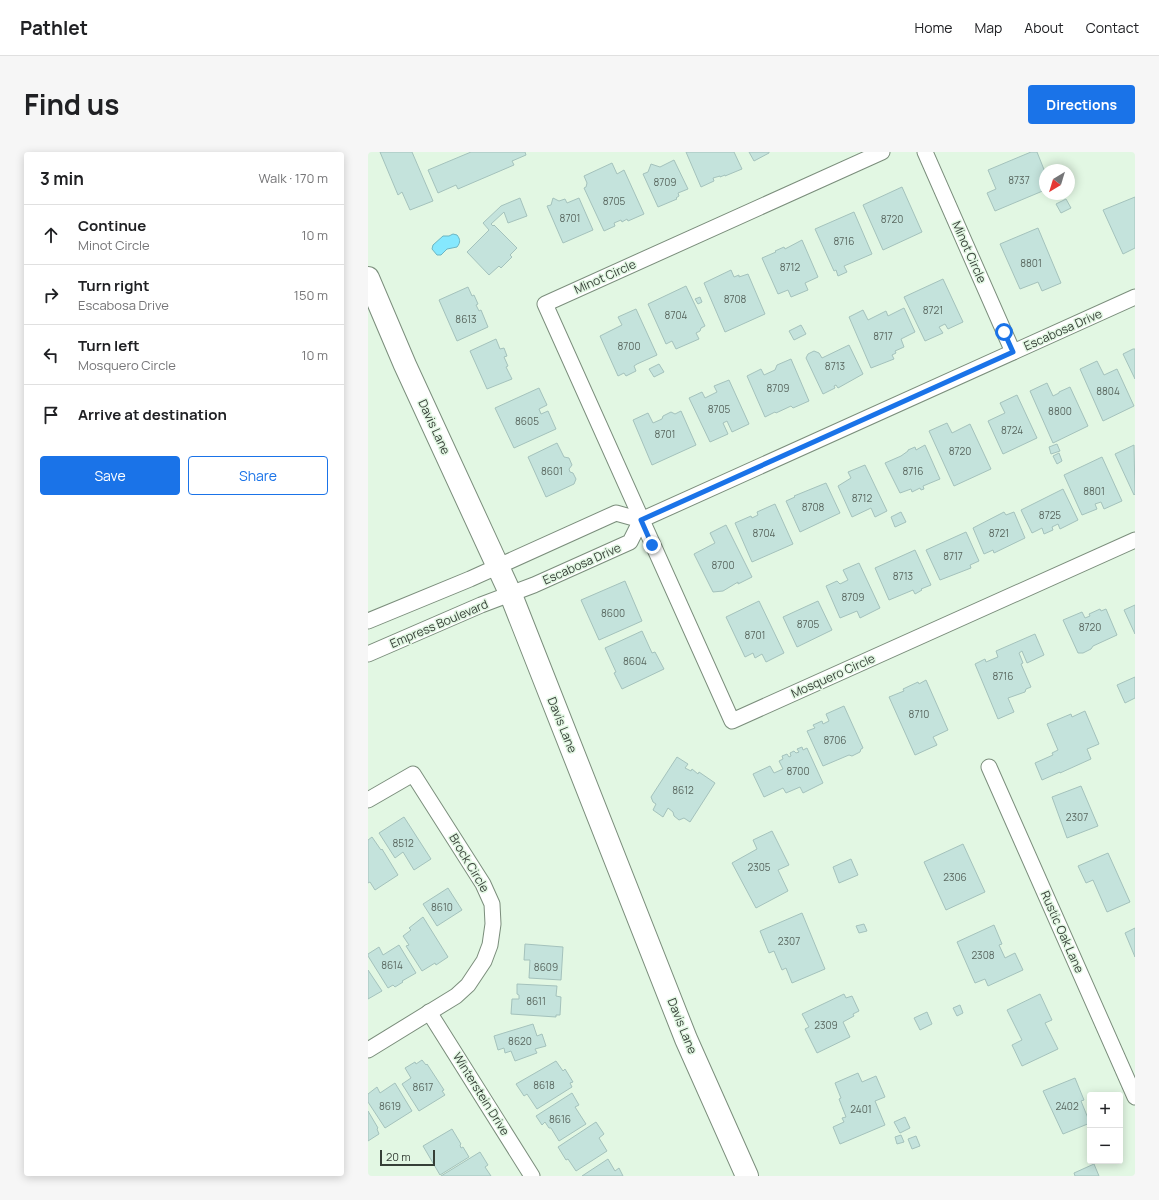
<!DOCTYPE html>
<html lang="en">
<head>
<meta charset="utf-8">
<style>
  :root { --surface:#fff; --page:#f6f6f6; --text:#202124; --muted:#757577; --line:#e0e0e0; --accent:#1a73e8 }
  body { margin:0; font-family:Manrope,sans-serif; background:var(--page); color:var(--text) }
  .controls { position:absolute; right:12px; bottom:12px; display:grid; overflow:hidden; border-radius:4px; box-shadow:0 2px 10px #0003 }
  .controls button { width:36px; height:36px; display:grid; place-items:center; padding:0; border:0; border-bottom:1px solid var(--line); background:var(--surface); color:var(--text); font:20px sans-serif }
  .compass { position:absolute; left:671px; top:12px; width:36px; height:36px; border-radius:50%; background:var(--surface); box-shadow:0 2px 10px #0003; rotate:218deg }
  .scale { position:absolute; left:12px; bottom:10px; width:55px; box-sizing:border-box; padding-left:4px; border:2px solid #363f37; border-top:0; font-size:11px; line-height:14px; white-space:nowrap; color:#363f37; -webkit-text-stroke:3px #e2f7e3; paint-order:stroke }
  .stop { position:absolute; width:12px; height:12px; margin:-9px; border:3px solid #1a73e8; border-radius:50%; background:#fff }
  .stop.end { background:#1a73e8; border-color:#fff; box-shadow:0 1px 4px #0008 }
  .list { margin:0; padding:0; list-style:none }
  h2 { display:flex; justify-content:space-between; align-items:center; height:52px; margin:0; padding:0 16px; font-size:17px }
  h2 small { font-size:13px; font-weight:400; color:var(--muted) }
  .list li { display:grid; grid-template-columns:26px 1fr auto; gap:12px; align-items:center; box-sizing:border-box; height:60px; padding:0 16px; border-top:1px solid var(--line) }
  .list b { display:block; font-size:15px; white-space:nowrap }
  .list p { margin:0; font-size:13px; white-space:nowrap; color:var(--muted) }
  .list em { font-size:13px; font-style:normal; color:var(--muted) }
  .actions { display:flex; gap:8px; padding:12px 16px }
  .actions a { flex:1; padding:9px 0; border:1px solid var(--accent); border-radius:4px; text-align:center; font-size:14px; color:var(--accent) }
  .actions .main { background:var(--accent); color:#fff }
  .icon { flex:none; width:22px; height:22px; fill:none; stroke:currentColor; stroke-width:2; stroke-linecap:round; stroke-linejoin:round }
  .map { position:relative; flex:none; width:767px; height:1024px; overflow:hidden; border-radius:4px }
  header { display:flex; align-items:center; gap:24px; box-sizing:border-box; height:56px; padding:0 20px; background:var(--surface); border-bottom:1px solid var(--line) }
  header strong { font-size:19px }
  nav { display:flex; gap:22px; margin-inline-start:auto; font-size:14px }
  .intro { display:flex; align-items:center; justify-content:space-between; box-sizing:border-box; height:96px; padding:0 24px }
  h1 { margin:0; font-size:28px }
  .button { padding:10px 18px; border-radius:4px; background:var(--accent); color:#fff; font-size:14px; font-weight:700 }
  main { display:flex; gap:24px; padding:0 24px }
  aside { flex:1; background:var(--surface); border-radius:4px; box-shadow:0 2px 10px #0003 }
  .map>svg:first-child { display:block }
  .water { fill:#85e8fe; stroke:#6db5c2 }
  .building { fill:#c4e3dc; stroke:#a4c2bc }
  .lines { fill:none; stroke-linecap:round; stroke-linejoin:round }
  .street-casing { stroke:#7b8e7c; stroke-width:17 }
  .secondary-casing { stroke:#7b8e7c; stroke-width:24 }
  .street { stroke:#fff; stroke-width:15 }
  .secondary { stroke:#fff; stroke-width:22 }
  .route { stroke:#1a73e8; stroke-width:5 }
  .labels { text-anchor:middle; stroke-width:3; stroke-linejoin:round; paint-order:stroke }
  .number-label { font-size:10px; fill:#5a6860 }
  .street-label { font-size:12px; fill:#363f37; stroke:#e2f7e3 }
</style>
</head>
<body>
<header>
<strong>Pathlet</strong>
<nav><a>Home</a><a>Map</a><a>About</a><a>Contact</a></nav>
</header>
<div class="intro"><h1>Find us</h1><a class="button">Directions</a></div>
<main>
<aside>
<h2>3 min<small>Walk · 170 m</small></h2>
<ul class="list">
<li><svg class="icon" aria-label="ahead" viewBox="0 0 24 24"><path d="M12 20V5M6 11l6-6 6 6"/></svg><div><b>Continue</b><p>Minot Circle</p></div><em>10 m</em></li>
<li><svg class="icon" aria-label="right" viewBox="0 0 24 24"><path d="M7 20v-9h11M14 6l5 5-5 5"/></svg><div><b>Turn right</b><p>Escabosa Drive</p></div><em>150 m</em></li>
<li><svg class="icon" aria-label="left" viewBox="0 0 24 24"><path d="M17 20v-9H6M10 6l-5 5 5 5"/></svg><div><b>Turn left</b><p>Mosquero Circle</p></div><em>10 m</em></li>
<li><svg class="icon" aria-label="arrive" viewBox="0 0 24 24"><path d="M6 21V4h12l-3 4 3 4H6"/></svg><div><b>Arrive at destination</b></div></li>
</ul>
<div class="actions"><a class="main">Save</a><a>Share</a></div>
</aside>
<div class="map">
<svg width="767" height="1024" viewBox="0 0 767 1024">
  <rect width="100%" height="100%" fill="#e2f7e3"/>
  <path class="water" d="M 85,82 L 89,83 C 92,87 93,90 89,95 L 79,97 L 73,103 L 69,103 L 64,97 L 65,93 L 75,84 L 81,84 Z"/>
  <g class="building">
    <path d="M 12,0 L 44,0 L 65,49 L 42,58 L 34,40 L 30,43 Z"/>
    <path d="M 103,0 L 157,0 L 158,3 L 144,9 L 146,13 L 90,37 L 88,33 L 70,41 L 60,18 Z"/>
    <path d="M 318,0 L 366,0 L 374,17 L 357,24 L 357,23 L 352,25 L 352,24 L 345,26 L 346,29 L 333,35 Z"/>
    <path d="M 381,0 L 401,0 L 401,1 L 386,9 Z"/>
    <path d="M 663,0 L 669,0 L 677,20 L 677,38 L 627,59 L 619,41 L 628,37 L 620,18 Z"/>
    <path d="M 306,8 L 320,37 L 310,41 L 311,44 L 308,46 L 309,47 L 290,55 L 275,22 L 280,20 L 283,12 L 292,15 Z"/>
    <path d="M 244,11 L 249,22 L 256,18 L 276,62 L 260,69 L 259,67 L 254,70 L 253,68 L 246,71 L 247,74 L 236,79 L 216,36 L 218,35 L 219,31 L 216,24 Z"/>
    <path d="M 534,35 L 554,80 L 515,98 L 495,53 Z"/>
    <path d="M 767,45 L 767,96 L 755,102 L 735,58 Z"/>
    <path d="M 152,46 L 159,64 L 140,71 L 136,60 L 123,72 L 125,74 L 126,73 L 149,96 L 142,103 L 144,105 L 133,116 L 131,114 L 121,123 L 99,100 L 121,78 L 115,71 L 133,54 Z"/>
    <path d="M 185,46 L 191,49 L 197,47 L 199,51 L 211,46 L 225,78 L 195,91 L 179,54 L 183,53 Z"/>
    <path d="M 698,47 L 703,56 L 693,61 L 688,52 Z"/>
    <path d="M 486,60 L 504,102 L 476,114 L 479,120 L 470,124 L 468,118 L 466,119 L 447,77 Z"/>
    <path d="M 670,76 L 693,131 L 674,139 L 670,130 L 652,137 L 632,92 Z"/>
    <path d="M 434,88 L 450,125 L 437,131 L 440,138 L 423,145 L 420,138 L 410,142 L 394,106 L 408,100 L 407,99 L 416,95 L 417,97 Z"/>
    <path d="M 363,118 L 366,125 L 371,123 L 371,125 L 380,122 L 397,162 L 357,180 L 336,131 Z"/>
    <path d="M 575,127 L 595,170 L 580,177 L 577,172 L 571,175 L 575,181 L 557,189 L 536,145 Z"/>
    <path d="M 318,134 L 337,174 L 333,176 L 332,179 L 328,181 L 331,187 L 308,197 L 304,189 L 298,192 L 280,152 Z"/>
    <path d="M 100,135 L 104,144 L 106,143 L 110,152 L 108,153 L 111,159 L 113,158 L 120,175 L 89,189 L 71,148 Z"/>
    <path d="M 332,145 L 334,150 L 330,152 L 327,147 Z"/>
    <path d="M 536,156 L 547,180 L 533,187 L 536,195 L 527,199 L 528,201 L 524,203 L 526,207 L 503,216 L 481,165 L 495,158 L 500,168 L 518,159 L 520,164 Z"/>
    <path d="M 268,157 L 289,203 L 269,212 L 266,214 L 268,219 L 258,224 L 256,221 L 250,224 L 232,184 L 254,173 L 250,165 Z"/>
    <path d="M 433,173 L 438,182 L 426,188 L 421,179 Z"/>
    <path d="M 128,187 L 132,197 L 136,196 L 139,204 L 136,205 L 140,214 L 138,215 L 144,227 L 119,237 L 102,199 Z"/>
    <path d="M 481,193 L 495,222 L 470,236 L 468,233 L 466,234 L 467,236 L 455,242 L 438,206 L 440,202 L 446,199 L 451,201 L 454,206 Z"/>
    <path d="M 765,197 L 767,197 L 767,227 L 755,202 Z"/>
    <path d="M 423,207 L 441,249 L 425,256 L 423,254 L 408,261 L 407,260 L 397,265 L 379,224 L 393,217 L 396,223 L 407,218 L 409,213 Z"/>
    <path d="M 729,209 L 736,223 L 749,217 L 766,254 L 735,269 L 712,217 Z"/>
    <path d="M 291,212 L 296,220 L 286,225 L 281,217 Z"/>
    <path d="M 361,228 L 381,272 L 364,280 L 359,269 L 355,271 L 360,282 L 342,290 L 321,246 L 334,240 L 337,246 L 349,240 L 346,234 Z"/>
    <path d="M 679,231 L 685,244 L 691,241 L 691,240 L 702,235 L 720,274 L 685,291 L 662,239 Z"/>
    <path d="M 171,236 L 179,253 L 171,257 L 173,262 L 180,259 L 188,277 L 146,296 L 127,256 Z"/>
    <path d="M 649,243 L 669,286 L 635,302 L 620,269 L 637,261 L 632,251 Z"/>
    <path d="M 313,259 L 328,293 L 284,313 L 265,268 L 280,261 L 285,271 L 294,267 L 295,264 L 303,260 L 307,262 Z"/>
    <path d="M 579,271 L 584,281 L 602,272 L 623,317 L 586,334 L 561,279 Z"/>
    <path d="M 189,291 L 196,305 L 201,306 L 204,313 L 201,317 L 202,320 L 205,321 L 208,327 L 206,332 L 178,345 L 160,305 Z"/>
    <path d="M 689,292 L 692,299 L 683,302 L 681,295 Z"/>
    <path d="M 557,293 L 572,327 L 555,334 L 556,337 L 553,338 L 552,336 L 544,340 L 543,337 L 532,341 L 517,311 L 533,304 L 540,299 L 540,298 L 547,295 L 548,298 Z"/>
    <path d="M 766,293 L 767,342 L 766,343 L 747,302 Z"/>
    <path d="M 691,301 L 694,309 L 689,312 L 685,304 Z"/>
    <path d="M 734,305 L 754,349 L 736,357 L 733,350 L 727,352 L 729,357 L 714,363 L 696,323 Z"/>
    <path d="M 497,313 L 519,359 L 507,365 L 503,356 L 484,365 L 470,334 L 483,326 L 480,320 Z"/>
    <path d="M 458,331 L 472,361 L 432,380 L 418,349 L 427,345 L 426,344 Z"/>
    <path d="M 695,337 L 710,368 L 692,377 L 690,372 L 684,375 L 685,378 L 676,382 L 674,376 L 664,381 L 653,358 Z"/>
    <path d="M 407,352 L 425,392 L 384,410 L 367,371 L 383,364 L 384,366 L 390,363 L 389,360 Z"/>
    <path d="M 533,360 L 538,370 L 527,375 L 523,365 Z"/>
    <path d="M 636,360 L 638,363 L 646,360 L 657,386 L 626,401 L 625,398 L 616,402 L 605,376 Z"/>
    <path d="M 358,373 L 384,425 L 370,432 L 370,430 L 355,439 L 345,440 L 326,402 L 347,391 L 342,381 Z"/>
    <path d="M 598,380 L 611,409 L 602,413 L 603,416 L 572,428 L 558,398 Z"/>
    <path d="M 547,398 L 563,433 L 553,437 L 554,438 L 547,442 L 545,438 L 521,448 L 507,416 Z"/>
    <path d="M 491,411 L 512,456 L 492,466 L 489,459 L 472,466 L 458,434 L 469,429 L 472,432 L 480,428 L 475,418 Z"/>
    <path d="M 257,429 L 274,469 L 231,488 L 213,448 Z"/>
    <path d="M 391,449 L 416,501 L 398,510 L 394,502 L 387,506 L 385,501 L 377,505 L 358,465 Z"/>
    <path d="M 450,449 L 464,478 L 429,495 L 415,465 Z"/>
    <path d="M 767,453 L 767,482 L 756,458 Z"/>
    <path d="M 732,457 L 733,459 L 738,457 L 749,483 L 725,494 L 723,497 L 715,501 L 710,501 L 695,468 L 714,460 L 717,466 L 722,464 L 721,462 Z"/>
    <path d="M 274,479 L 284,501 L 287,500 L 296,517 L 254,537 L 246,521 L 248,520 L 237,496 Z"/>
    <path d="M 667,482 L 676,503 L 659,511 L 654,499 L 651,501 L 655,511 L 653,512 L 663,535 L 658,537 L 657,540 L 640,546 L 646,560 L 630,567 L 607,512 L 617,507 L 618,510 L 630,505 L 628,499 Z"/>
    <path d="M 767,525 L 767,546 L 757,551 L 749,533 Z"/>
    <path d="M 558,528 L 580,578 L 565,585 L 569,593 L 547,603 L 521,545 L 536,539 L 535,537 L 550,530 L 551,532 Z"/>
    <path d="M 476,554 L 495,596 L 493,597 L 492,600 L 484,604 L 481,603 L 455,614 L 439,579 L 447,576 L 445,573 L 454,569 L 455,572 L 461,569 L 458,562 Z"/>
    <path d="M 717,559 L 731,592 L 719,597 L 723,607 L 692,621 L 692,620 L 674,628 L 667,611 L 685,603 L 684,601 L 690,598 L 679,572 L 703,562 L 704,565 Z"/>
    <path d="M 434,595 L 435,598 L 439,596 L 455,631 L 435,641 L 432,635 L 418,641 L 415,636 L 396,645 L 385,622 L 402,614 L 406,621 L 415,617 L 411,609 L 415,607 L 414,604 L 419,602 L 421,605 L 423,604 L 422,601 L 426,599 L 428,601 L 431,600 L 429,597 Z"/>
    <path d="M 309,605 L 320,612 L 317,616 L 323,619 L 324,617 L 330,622 L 331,620 L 347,631 L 322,670 L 316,666 L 311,668 L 306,664 L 305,660 L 300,656 L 295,665 L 285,658 L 288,652 L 285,650 L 283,645 Z"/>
    <path d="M 713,634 L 730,674 L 699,686 L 684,645 Z"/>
    <path d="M 36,665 L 63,707 L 46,718 L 35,700 L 27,706 L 11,681 Z"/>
    <path d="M 404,679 L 421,713 L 410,718 L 420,739 L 388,756 L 364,711 L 389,697 L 385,688 Z"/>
    <path d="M 4,685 L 13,698 L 14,697 L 30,723 L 7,738 L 2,730 L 0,731 L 0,688 Z"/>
    <path d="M 595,692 L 617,740 L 578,758 L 556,710 Z"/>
    <path d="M 740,701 L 762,750 L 739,760 L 725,728 L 718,731 L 710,714 Z"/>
    <path d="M 483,707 L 490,723 L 471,731 L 465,715 Z"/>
    <path d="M 80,736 L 94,758 L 69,774 L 55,752 Z"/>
    <path d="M 434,761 L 457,817 L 424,831 L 418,816 L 414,818 L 406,799 L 401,801 L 392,779 Z"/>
    <path d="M 55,765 L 80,805 L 68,813 L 67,811 L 54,819 L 38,794 L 41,793 L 35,784 L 43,778 L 41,776 Z"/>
    <path d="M 496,772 L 499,779 L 491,781 L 488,774 Z"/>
    <path d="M 626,773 L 634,792 L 631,793 L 637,806 L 647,801 L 655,818 L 620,834 L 617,827 L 607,831 L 589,790 Z"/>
    <path d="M 767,776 L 767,805 L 757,781 Z"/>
    <path d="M 157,792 L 195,795 L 193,828 L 161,826 L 162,808 L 156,808 Z"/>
    <path d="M 31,793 L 48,821 L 34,829 L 35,830 L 27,835 L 25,833 L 20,836 L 0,804 L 0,802 L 11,795 L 15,803 Z"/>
    <path d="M 0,818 L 14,839 L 0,847 Z"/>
    <path d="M 149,832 L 189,834 L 188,844 L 193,845 L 192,863 L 188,863 L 188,865 L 143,862 L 144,847 L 151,847 L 151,843 L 149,842 Z"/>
    <path d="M 476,842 L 478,846 L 484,844 L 491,859 L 485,862 L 486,864 L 475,870 L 482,885 L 449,901 L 437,877 L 441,875 L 434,862 Z"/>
    <path d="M 672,842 L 684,868 L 677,871 L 690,897 L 654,914 L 644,893 L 654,888 L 639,858 Z"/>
    <path d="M 592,853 L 595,861 L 589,864 L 585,856 Z"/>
    <path d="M 559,860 L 564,872 L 552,878 L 546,866 Z"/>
    <path d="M 165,872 L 169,884 L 174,882 L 178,894 L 167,897 L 169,901 L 147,909 L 143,899 L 137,901 L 136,896 L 130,898 L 126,884 Z"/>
    <path d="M 54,908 L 58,913 L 59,912 L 76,938 L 74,939 L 77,943 L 51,959 L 34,932 L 43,926 L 37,916 L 47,910 L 48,912 Z"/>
    <path d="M 188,909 L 195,919 L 197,917 L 205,930 L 202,931 L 204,935 L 169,957 L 159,942 L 156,944 L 148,932 Z"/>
    <path d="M 490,921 L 494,930 L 508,924 L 517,945 L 507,949 L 517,973 L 472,992 L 465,975 L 476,970 L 474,966 L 478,965 L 471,947 L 473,946 L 467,931 Z"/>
    <path d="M 707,926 L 716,948 L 713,949 L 722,971 L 695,982 L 675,939 Z"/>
    <path d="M 27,931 L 44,959 L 17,976 L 0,950 L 0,942 L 9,935 L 12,941 Z"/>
    <path d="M 204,941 L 211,953 L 207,955 L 218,972 L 191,989 L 183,976 L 181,976 L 177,970 L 174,973 L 168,964 Z"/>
    <path d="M 0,959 L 10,976 L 9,977 L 11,982 L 0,989 Z"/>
    <path d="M 537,965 L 542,976 L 532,981 L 526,970 Z"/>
    <path d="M 228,970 L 236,982 L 231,986 L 239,999 L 208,1019 L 200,1007 L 198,1008 L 190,995 Z"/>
    <path d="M 84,977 L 93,992 L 92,993 L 93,996 L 95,995 L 101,1005 L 72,1023 L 55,994 Z"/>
    <path d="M 533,983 L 536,990 L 529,992 L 527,985 Z"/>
    <path d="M 548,984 L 552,994 L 544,997 L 540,987 Z"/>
    <path d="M 112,1000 L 120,1013 L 117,1015 L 123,1024 L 73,1024 Z"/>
    <path d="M 240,1007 L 247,1019 L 251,1016 L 255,1024 L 214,1024 Z"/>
    <path d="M 726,1012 L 731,1024 L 707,1024 L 706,1021 Z"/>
  </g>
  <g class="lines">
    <g class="street-casing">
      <g id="street">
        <path d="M 514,0 L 177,152 L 364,569 L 767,388"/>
        <path d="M 557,0 L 645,200"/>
        <path d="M 0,469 L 102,427 L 248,361 L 273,368"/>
        <path d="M 0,502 L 113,453 L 166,433 L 262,390 L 273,368 L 767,145"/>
        <path d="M 621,615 L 767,945"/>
        <path d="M 0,648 L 45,622 L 115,732 L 124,752 L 125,772 L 122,793 L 116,809 L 100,833 L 88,844 L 0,898"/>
        <path d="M 61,860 L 164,1024"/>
      </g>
    </g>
    <g class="secondary-casing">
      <path id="secondary" d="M 0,126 L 37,213 L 143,443 L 318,887 L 379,1024"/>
    </g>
    <use href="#street" class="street"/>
    <use href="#secondary" class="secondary"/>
  </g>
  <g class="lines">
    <path class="route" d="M 284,393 L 273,368 L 645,200 L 636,180"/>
  </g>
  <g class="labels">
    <g class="number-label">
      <text x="651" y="32">8737</text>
      <text x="297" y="34">8709</text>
      <text x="246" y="53">8705</text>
      <text x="202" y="70">8701</text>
      <text x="524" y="71">8720</text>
      <text x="476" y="93">8716</text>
      <text x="663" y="115">8801</text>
      <text x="422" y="119">8712</text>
      <text x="367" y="151">8708</text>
      <text x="565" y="162">8721</text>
      <text x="308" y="167">8704</text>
      <text x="98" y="171">8613</text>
      <text x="515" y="188">8717</text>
      <text x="261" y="198">8700</text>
      <text x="467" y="218">8713</text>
      <text x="410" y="240">8709</text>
      <text x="740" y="243">8804</text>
      <text x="351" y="261">8705</text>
      <text x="692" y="263">8800</text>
      <text x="159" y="273">8605</text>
      <text x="644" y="282">8724</text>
      <text x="297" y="286">8701</text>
      <text x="592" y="303">8720</text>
      <text x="184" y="323">8601</text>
      <text x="545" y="323">8716</text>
      <text x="726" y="343">8801</text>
      <text x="494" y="350">8712</text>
      <text x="445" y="359">8708</text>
      <text x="682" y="367">8725</text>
      <text x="396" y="385">8704</text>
      <text x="631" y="385">8721</text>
      <text x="585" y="408">8717</text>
      <text x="355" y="417">8700</text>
      <text x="535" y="428">8713</text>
      <text x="485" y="449">8709</text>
      <text x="245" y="465">8600</text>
      <text x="440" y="476">8705</text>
      <text x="722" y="479">8720</text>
      <text x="387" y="487">8701</text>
      <text x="267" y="513">8604</text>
      <text x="635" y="528">8716</text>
      <text x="551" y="566">8710</text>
      <text x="467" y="592">8706</text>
      <text x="430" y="623">8700</text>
      <text x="315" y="642">8612</text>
      <text x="709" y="669">2307</text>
      <text x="35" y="695">8512</text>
      <text x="391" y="719">2305</text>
      <text x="587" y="729">2306</text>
      <text x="74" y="759">8610</text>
      <text x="421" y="793">2307</text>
      <text x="615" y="807">2308</text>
      <text x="24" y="817">8614</text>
      <text x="178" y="819">8609</text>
      <text x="168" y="853">8611</text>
      <text x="458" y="877">2309</text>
      <text x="152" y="893">8620</text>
      <text x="176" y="937">8618</text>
      <text x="55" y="939">8617</text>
      <text x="22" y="958">8619</text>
      <text x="699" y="958">2402</text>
      <text x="493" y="961">2401</text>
      <text x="192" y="971">8616</text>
    </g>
    <g class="street-label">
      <text transform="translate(601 100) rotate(66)" y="4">Minot Circle</text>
      <text transform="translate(237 125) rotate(-24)" y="4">Minot Circle</text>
      <text transform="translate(695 178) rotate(-24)" y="4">Escabosa Drive</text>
      <text transform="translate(66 275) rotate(65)" y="4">Davis Lane</text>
      <text transform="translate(214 412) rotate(-24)" y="4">Escabosa Drive</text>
      <text transform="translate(71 472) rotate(-23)" y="4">Empress Boulevard</text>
      <text transform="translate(465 524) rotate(-24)" y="4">Mosquero Circle</text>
      <text transform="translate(194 573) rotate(68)" y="4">Davis Lane</text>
      <text transform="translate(101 711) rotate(59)" y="4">Brock Circle</text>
      <text transform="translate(694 780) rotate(66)" y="4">Rustic Oak Lane</text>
      <text transform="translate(314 874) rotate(68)" y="4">Davis Lane</text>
      <text transform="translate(113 942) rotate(58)" y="4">Winterstein Drive</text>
    </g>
  </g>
</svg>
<div class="controls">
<button>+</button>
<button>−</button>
</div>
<svg class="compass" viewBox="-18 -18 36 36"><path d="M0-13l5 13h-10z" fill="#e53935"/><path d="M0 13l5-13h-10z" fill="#757577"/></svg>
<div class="scale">20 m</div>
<div class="stop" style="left:636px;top:180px"></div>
<div class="stop end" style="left:284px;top:393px"></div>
</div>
</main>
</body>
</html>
